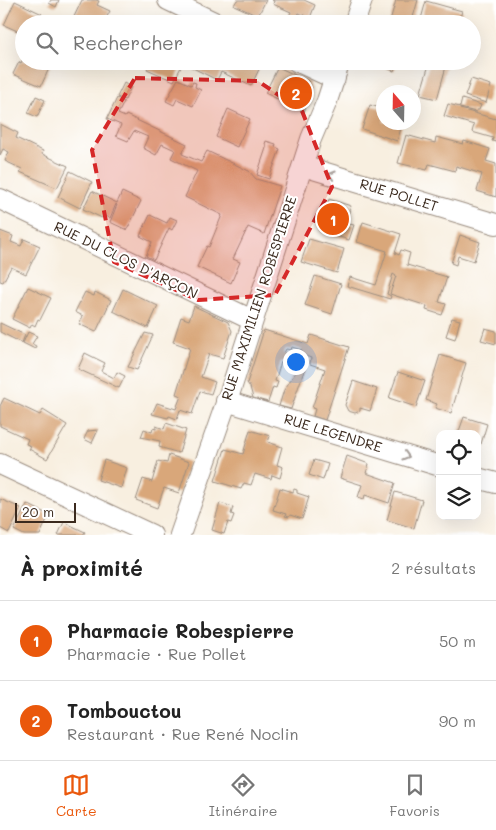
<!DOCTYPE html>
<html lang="fr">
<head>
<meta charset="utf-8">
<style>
  :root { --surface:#fff; --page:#f6f6f6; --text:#222; --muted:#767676; --line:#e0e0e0; --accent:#ea580c }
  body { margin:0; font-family:Mali,sans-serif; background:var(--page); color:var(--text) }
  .controls { position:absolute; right:15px; bottom:15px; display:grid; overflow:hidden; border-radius:10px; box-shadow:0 5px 20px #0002 }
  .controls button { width:45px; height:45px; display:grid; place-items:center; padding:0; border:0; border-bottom:1px solid var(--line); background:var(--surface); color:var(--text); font:25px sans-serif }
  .compass { position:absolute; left:376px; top:85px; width:45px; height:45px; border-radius:50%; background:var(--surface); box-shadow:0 5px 20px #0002; rotate:340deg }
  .scale { position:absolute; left:15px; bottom:12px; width:61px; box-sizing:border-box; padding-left:5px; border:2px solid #3b2a1e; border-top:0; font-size:14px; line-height:18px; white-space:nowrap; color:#3b2a1e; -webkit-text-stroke:4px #fff; paint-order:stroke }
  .you { position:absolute; left:295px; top:361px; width:18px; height:18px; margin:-12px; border:4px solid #fff; border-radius:50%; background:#1a73e8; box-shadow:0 0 0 8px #1a73e833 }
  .badge { display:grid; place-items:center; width:32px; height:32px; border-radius:50%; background:var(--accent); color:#fff; font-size:16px; font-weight:700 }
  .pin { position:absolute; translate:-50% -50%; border:2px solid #fff; box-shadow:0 1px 5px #0006 }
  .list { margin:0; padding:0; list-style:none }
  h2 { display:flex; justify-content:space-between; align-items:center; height:65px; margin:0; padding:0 20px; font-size:21px }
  h2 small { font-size:16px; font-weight:400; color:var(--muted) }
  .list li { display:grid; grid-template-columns:32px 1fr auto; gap:15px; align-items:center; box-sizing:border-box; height:80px; padding:0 20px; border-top:1px solid var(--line) }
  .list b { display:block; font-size:19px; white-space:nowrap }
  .list p { margin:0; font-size:16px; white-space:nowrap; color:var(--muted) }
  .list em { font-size:16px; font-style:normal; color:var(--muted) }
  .icon { flex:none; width:28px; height:28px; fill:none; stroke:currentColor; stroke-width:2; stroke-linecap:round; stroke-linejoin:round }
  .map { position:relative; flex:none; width:496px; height:535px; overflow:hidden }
  .search { position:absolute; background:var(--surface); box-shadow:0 5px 20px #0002; left:15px; right:15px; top:15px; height:55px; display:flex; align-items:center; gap:12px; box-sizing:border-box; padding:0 18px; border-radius:28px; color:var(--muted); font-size:19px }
  .sheet { height:225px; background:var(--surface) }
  nav { display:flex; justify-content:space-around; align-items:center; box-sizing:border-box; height:70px; border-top:1px solid var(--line); background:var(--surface); font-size:14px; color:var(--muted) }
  nav a { display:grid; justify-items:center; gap:2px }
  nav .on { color:var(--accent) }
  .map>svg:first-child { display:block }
  .building { fill:#d9a77a }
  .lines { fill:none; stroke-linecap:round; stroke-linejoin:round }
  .minor-casing { stroke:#9a8c7f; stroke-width:22 }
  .minor { stroke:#fff; stroke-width:20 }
  .oneway { stroke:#a79f9a }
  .marked { fill:#d62828; fill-opacity:0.2; stroke:#d62828; stroke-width:4; stroke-dasharray:10 6; stroke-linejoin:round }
  .labels { text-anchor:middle; stroke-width:4; stroke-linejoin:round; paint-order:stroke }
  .street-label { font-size:14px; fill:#3b2a1e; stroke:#fff }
</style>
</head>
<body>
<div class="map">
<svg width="496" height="535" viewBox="0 0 496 535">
  <rect width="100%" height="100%" fill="#fff"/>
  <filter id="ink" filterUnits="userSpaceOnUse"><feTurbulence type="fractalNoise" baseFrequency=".02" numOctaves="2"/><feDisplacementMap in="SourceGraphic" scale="10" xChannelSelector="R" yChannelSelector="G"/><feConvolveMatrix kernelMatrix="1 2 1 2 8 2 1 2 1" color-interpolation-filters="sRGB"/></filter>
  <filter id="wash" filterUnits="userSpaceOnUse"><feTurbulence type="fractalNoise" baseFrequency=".0096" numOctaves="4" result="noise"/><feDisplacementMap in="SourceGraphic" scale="20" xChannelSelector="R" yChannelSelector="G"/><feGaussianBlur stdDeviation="1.12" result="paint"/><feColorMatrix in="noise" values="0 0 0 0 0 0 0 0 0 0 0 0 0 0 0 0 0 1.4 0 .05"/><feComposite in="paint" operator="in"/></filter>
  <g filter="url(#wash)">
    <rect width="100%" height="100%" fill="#f8efe0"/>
    <g id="blocks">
      <g class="building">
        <path d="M 51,0 L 59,0 L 56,7 L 49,3 Z"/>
        <path d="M 82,0 L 96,0 L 99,1 L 97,5 L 110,11 L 103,24 L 71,23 Z"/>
        <path d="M 237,0 L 266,0 L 258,16 L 234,5 Z"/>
        <path d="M 272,0 L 304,0 L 315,5 L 310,18 L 299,13 L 293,24 L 290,24 L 286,22 L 291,12 L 273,4 L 274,1 Z"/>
        <path d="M 396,0 L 418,0 L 411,24 L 389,24 Z"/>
        <path d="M 15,1 L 42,14 L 37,24 L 24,24 L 24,34 L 4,25 Z"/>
        <path d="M 426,1 L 462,11 L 458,24 L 438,24 L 421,19 Z"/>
        <path d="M 302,15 L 321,24 L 297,24 Z"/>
        <path d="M 24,57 L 24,61 L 45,61 L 51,64 L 41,86 L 13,74 L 19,62 L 21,63 Z"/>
        <path d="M 151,61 L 263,61 L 251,86 L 221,72 L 217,80 L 183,63 L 174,81 L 147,69 Z"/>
        <path d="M 369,61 L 398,61 L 394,71 Z"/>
        <path d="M 430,61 L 447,63 L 437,99 L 420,95 Z"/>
        <path d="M 278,67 L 308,81 L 311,89 L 304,112 L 265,93 Z"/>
        <path d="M 178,79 L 191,85 L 193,82 L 196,83 L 195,87 L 201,90 L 193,106 L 177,99 L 174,105 L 166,101 Z"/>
        <path d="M 471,79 L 491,85 L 486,103 L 465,96 Z"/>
        <path d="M 124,83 L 131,87 L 125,100 L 117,97 Z"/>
        <path d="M 36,96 L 45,100 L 37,117 L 28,113 Z"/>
        <path d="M 117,98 L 124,102 L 118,114 L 125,117 L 126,115 L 187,144 L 182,154 L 201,162 L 207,151 L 249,171 L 256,179 L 280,186 L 264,234 L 248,227 L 233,259 L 240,262 L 231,283 L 197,267 L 207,246 L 209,247 L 222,215 L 185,197 L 197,171 L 171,158 L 175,150 L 162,144 L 156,155 L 143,148 L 148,137 L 134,131 L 128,141 L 116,136 L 121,125 L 107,119 Z"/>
        <path d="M 462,99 L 481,105 L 479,110 L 477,110 L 476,112 L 460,108 L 460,109 L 496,119 L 496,142 L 492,141 L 493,138 L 472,132 L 474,125 L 444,116 L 448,104 L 460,107 Z"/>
        <path d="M 370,105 L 384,109 L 384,122 L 403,122 L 397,141 L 362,129 Z"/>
        <path d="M 228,109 L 250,119 L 237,147 L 216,137 Z"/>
        <path d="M 0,124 L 18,133 L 16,138 L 43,151 L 42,154 L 68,166 L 57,188 L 20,172 L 22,169 L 5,161 L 9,152 L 3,149 L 0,155 Z"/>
        <path d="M 406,135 L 435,143 L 436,137 L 463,144 L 464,141 L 490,149 L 486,161 L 496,164 L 496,197 L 477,191 L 482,174 L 456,166 L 455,171 L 429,164 L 427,170 L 398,163 Z"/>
        <path d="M 266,141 L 276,144 L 275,147 L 280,149 L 269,179 L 257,175 L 267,145 L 265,144 Z"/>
        <path d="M 70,171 L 92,182 L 80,208 L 58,197 Z"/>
        <path d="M 92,191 L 117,203 L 122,192 L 141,201 L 127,230 L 110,222 L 117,205 L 116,204 L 110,218 L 103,215 L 102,218 L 83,209 Z"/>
        <path d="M 329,199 L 351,206 L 345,223 L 354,225 L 349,240 L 320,231 Z"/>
        <path d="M 150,215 L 167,223 L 170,217 L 177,220 L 172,230 L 169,228 L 154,260 L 146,256 L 152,242 L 140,236 Z"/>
        <path d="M 363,222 L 401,234 L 395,253 L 399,255 L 401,250 L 410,253 L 407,265 L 447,277 L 439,302 L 446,304 L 442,315 L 426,310 L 427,306 L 390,294 L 396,276 L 393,274 L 387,294 L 391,296 L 390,299 L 347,286 L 350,277 L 376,285 L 387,251 L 357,242 Z"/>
        <path d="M 0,231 L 13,236 L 11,242 L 21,246 L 24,239 L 40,246 L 26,274 L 11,267 L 3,282 L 0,281 Z"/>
        <path d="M 460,235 L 480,242 L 474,261 L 458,256 L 456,265 L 451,263 Z"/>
        <path d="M 309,239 L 344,249 L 337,273 L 301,262 Z"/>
        <path d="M 315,276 L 341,284 L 332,314 L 305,305 Z"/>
        <path d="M 28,287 L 51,298 L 40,320 L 38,319 L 35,326 L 32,324 L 30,328 L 12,319 Z"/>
        <path d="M 123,289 L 158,306 L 148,328 L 113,311 Z"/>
        <path d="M 85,292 L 94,296 L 95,292 L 111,300 L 96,332 L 79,324 L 83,316 L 75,312 Z"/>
        <path d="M 194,306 L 228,322 L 232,331 L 223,358 L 209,354 L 201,377 L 215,382 L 211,394 L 200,391 L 192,414 L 180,410 L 177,419 L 169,416 L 168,418 L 152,414 L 157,403 L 176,409 L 181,396 L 176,394 L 190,348 L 173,342 L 181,317 L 189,320 Z"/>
        <path d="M 452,318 L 460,320 L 455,339 L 446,336 Z"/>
        <path d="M 0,323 L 25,335 L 22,343 L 0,332 Z"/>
        <path d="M 485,328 L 496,331 L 496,344 L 481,340 Z"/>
        <path d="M 264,330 L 308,344 L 311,335 L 349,347 L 325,420 L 313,416 L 315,409 L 312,408 L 325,369 L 310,364 L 311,358 L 300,354 L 302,350 L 292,347 L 291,350 L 286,349 L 284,353 L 306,359 L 307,362 L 291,409 L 279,406 L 284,390 L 296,372 L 292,370 L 293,368 L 285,366 L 286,364 L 281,362 L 275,381 L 278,382 L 276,388 L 273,387 L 268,402 L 253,398 L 250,387 L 247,383 Z"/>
        <path d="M 28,332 L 37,336 L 32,344 L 36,346 L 35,349 L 23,343 Z"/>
        <path d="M 145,333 L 153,335 L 137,370 L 128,367 Z"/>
        <path d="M 85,353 L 105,363 L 101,371 L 114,378 L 117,372 L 125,376 L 119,388 L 78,369 Z"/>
        <path d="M 440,355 L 466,363 L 451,413 L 435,408 L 437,404 L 426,400 Z"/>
        <path d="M 398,372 L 425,381 L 416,407 L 389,398 Z"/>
        <path d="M 353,381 L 377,389 L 370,411 L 360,408 L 360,411 L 355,413 L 348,411 L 345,405 Z"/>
        <path d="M 4,398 L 40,415 L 43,410 L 67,425 L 47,459 L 29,449 L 31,446 L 26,444 L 28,439 L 0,426 L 0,406 Z"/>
        <path d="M 464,417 L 487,424 L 481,444 L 477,443 L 477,434 L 458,434 Z"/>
        <path d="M 166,423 L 186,430 L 179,453 L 159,447 L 160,441 L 141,437 L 144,429 L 152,432 L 153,428 L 156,429 L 156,426 L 164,429 Z"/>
        <path d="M 98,430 L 92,443 L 84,439 L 88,431 Z"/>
        <path d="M 250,430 L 270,436 L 268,442 L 282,447 L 277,465 L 283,467 L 280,478 L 272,475 L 271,479 L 255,474 L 251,485 L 244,483 L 241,489 L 215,481 L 225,449 L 243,454 Z"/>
        <path d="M 169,455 L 189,462 L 179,493 L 164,488 L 157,508 L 136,500 L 143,479 L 152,482 L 158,461 L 167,463 Z"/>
        <path d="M 347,456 L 369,464 L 366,473 L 395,483 L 389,503 L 365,495 L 364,499 L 358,497 L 362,485 L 340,478 Z"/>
        <path d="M 104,460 L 127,468 L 121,488 L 98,480 Z"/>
        <path d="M 314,460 L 328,464 L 323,480 L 309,475 Z"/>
        <path d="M 280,488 L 293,492 L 294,489 L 297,490 L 297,493 L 309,497 L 302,519 L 290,515 L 289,517 L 285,516 L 286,514 L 273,510 Z"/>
        <path d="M 395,492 L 422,500 L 414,528 L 387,520 Z"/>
        <path d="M 0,499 L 21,508 L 9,533 L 0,528 Z"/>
        <path d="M 220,503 L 233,507 L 231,514 L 234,515 L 231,523 L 228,522 L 224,534 L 212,530 Z"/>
        <path d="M 27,504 L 49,515 L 40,535 L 24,535 L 14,530 Z"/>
        <path d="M 64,522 L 85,532 L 83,535 L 58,535 Z"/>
      </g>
    </g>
  </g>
  <g filter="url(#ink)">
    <use href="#blocks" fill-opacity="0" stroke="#9a8c7f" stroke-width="1"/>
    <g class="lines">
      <g class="minor-casing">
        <g id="minor">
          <path d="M 168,0 L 218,24"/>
          <path d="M 354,24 L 362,0"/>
          <path d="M 296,61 L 335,79"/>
          <path d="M 303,166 L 496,224"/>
          <path d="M 0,199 L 252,320"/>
          <path d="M 226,401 L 440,466"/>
          <path d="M 0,464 L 152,535"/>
          <path d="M 477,478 L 496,483"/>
          <path d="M 180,535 L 232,386 L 311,139 L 327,101 L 340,61"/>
        </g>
      </g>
      <use href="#minor" class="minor"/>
    </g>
    <defs><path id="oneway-chevron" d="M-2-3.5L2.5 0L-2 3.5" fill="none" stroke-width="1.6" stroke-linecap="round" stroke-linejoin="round" transform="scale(1.25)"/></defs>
    <g class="oneway">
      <use href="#oneway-chevron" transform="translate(332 175) rotate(-163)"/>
      <use href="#oneway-chevron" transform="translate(406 456) rotate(17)"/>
    </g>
  </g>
  <path class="marked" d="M 135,78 L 258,81 L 302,111 L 332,187 L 275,295 L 198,300 L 114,262 L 92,150 Z"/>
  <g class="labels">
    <g class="street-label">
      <text transform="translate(399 195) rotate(17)" y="5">RUE POLLET</text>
      <text transform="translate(126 260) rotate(26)" y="5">RUE DU CLOS D'ARÇON</text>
      <text transform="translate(259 298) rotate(-72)" y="5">RUE MAXIMILIEN ROBESPIERRE</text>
      <text transform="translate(333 433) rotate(17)" y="5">RUE LEGENDRE</text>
    </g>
  </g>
</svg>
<div class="controls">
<button><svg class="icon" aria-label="locate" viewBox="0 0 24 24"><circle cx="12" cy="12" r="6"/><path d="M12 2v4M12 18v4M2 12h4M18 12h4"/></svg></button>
<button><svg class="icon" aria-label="layers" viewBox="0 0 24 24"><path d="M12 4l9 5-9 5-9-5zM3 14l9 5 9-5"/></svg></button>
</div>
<svg class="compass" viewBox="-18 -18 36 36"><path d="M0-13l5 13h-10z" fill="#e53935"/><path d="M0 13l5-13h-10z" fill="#767676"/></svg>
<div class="scale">20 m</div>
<div class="you"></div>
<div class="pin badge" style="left:333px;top:219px">1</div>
<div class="pin badge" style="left:296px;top:93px">2</div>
<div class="search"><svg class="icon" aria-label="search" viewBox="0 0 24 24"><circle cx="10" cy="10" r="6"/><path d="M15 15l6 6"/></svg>Rechercher</div>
</div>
<section class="sheet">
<h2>À proximité<small>2 résultats</small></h2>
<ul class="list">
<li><span class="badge">1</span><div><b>Pharmacie Robespierre</b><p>Pharmacie · Rue Pollet</p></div><em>50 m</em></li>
<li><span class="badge">2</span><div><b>Tombouctou</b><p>Restaurant · Rue René Noclin</p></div><em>90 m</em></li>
</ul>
</section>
<nav>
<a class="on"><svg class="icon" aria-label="map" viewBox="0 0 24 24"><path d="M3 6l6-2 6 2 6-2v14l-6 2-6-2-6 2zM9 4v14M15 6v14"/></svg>Carte</a>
<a><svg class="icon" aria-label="directions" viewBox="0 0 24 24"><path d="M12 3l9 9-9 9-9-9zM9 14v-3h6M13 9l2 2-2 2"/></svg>Itinéraire</a>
<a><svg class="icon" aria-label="saved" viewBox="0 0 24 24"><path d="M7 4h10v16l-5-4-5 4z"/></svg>Favoris</a>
</nav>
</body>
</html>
